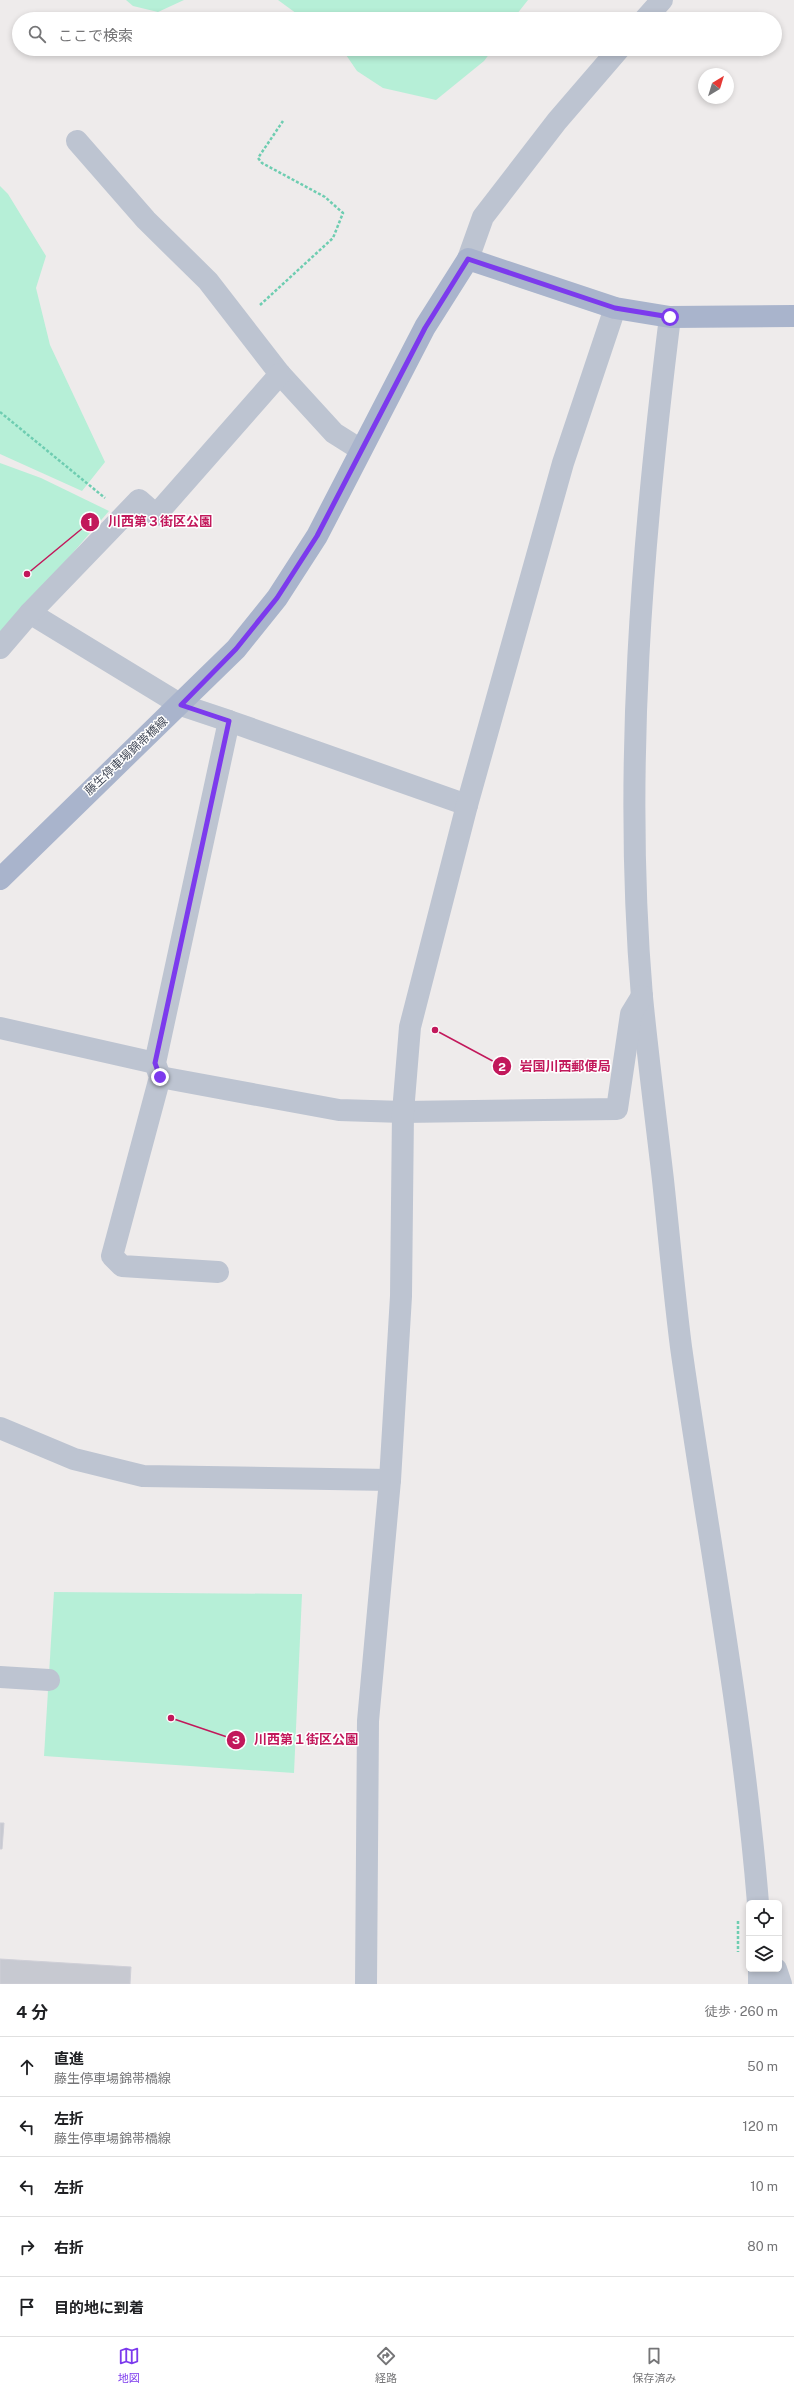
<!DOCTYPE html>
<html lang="ja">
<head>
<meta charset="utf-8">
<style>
  :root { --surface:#fff; --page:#f2f2f2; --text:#202124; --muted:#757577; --line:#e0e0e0; --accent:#7c3aed }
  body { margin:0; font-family:"Public Sans","Noto Sans JP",sans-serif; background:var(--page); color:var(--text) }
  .controls { position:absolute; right:12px; bottom:12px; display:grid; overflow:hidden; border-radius:6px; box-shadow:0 2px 6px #0003 }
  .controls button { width:36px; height:36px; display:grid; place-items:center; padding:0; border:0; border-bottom:1px solid var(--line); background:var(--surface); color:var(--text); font:20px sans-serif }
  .compass { position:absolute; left:698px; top:68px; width:36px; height:36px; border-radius:50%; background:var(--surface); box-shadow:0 2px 6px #0003; rotate:38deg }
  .stop { position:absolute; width:12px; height:12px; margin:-9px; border:3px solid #7c3aed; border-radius:50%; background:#fff }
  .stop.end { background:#7c3aed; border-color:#fff; box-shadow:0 1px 4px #0008 }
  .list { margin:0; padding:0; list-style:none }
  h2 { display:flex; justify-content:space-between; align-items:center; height:52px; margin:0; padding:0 16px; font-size:17px }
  h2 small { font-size:13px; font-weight:400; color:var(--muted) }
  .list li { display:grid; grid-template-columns:26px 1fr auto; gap:12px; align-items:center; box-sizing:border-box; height:60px; padding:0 16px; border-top:1px solid var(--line) }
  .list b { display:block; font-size:15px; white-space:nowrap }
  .list p { margin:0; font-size:13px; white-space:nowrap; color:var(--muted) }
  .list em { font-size:13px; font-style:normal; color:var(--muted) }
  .icon { flex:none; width:22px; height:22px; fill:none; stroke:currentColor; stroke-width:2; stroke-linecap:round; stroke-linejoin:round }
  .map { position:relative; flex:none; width:794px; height:1984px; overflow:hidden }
  .search { position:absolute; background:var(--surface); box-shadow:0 2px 6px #0003; left:12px; right:12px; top:12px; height:44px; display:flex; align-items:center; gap:10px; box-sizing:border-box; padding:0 14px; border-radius:22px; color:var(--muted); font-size:15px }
  .sheet { height:352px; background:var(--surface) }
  nav { display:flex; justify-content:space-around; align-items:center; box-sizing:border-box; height:56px; border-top:1px solid var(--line); background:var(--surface); font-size:11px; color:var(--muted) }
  nav a { display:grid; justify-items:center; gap:2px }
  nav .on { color:var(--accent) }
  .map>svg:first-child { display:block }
  .green { fill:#b6efd7 }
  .building { fill:#c7c9d1; stroke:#cfcfd7 }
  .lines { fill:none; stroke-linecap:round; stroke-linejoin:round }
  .path { stroke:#6ecdb1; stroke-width:2.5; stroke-dasharray:3 2; stroke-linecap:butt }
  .minor { stroke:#bdc4d1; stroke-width:22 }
  .major { stroke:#a9b4cc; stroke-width:22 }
  .route { stroke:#7c3aed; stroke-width:5 }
  .labels { text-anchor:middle; stroke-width:3; stroke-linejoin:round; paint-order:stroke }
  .street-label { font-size:12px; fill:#434a59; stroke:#fff }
  .leader { fill:none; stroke:#c2185b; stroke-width:1.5 }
  .callout-dot { fill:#c2185b; stroke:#fff; stroke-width:1.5 }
  .mark-label { font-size:12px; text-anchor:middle; font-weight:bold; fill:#fff }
  .callout-label { font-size:13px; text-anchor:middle; font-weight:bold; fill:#c2185b; stroke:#fff; stroke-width:3; stroke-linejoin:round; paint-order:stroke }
</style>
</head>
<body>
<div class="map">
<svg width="794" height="1984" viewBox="0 0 794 1984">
  <rect width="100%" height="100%" fill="#eeebeb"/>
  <g class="green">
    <path d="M 126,0 L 184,0 L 158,12 L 133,6 Z"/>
    <path d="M 278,0 L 528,0 L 513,19 L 304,19 Z"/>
    <path d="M 342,49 L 493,49 L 484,61 L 436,100 L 383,88 L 357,71 Z"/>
    <path d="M 0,186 L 8,194 L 46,256 L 36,288 L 50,345 L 105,462 L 82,491 L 0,454 Z"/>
    <path d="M 0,463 L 41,478 L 109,511 L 0,637 Z"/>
    <path d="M 54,1592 L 302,1594 L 294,1773 L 44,1756 Z"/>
  </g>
  <g class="building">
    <path d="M 0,1823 L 4,1823 L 2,1849 L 0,1849 Z"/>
    <path d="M 0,1959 L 131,1967 L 130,1984 L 0,1984 Z"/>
  </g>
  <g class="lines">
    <g class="path">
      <path d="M 260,305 L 333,238 L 343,213 L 325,197 L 262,163 L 258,158 L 283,121"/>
      <path d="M 0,412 L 105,498"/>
      <path d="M 738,1921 L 738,1952"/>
    </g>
    <g class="minor">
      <path d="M 645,19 L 662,0"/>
      <path d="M 77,141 L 146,220 L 208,281 L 280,374 L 334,433 L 361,450"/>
      <path d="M 468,259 L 483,217 L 557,121 L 619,49"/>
      <path d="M 670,317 C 642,542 623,770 642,997 C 648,1058 656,1119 663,1180 C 669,1236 674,1292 681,1347 C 707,1532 743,1717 758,1903"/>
      <path d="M 30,613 L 181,705 L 229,721 L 155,1063 L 160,1077 L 112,1256 L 122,1266 L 218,1272"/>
      <path d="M 0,648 L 30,613 L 139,500 L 156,515 L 280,374"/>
      <path d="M 229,721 L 467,805"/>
      <path d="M 0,1028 L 155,1063"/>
      <path d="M 160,1077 L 339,1110 L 403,1112 L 617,1109 L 631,1014 L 642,996"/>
      <path d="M 0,1428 L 74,1459 L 143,1476 L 390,1480"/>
      <path d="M 0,1677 L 49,1680"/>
      <path d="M 759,1969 L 759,1984"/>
      <path d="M 776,1969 L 781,1984"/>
      <path d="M 366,1984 L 368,1721 L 390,1480 L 401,1296 L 403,1112 L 410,1027 L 467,805 L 563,463 L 615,308"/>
    </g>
    <path class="major" d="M 0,879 L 236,649 L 277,598 L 317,536 L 425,327 L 468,259 L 615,308 L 670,317 L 794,316"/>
  </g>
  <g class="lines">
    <path class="route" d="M 160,1077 L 155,1063 L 229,721 L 181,705 L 236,649 L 277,598 L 317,536 L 425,328 L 468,259 L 615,308 L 670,317"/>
  </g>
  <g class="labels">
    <g class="street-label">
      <text transform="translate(126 756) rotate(-43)" y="4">藤生停車場錦帯橋線</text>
    </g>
  </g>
  <path class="leader" d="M27 574L90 522M435 1030L502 1066M171 1718L236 1740"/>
  <g class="callout-dot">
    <circle cx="27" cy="574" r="4"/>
    <circle cx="435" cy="1030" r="4"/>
    <circle cx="171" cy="1718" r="4"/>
    <circle cx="90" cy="522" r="10"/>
    <circle cx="502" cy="1066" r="10"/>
    <circle cx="236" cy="1740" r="10"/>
  </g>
  <g class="mark-label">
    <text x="90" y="526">1</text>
    <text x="502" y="1071">2</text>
    <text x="236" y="1744">3</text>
  </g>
  <g class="callout-label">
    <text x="160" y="526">川西第３街区公園</text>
    <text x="565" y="1071">岩国川西郵便局</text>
    <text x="306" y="1744">川西第１街区公園</text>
  </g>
</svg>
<div class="controls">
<button><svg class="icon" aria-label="locate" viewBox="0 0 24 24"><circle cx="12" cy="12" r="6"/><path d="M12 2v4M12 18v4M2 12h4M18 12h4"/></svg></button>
<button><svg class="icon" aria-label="layers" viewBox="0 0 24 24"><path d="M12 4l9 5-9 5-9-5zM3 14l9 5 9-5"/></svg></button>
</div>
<svg class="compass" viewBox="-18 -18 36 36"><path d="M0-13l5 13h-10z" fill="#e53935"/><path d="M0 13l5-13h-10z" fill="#757577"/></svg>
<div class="stop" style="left:670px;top:317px"></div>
<div class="stop end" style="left:160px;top:1077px"></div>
<div class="search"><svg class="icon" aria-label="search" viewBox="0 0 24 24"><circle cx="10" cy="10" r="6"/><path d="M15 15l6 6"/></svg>ここで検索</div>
</div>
<section class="sheet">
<h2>4 分<small>徒歩 · 260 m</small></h2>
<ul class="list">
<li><svg class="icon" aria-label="ahead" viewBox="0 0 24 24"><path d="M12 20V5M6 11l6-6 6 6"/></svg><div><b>直進</b><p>藤生停車場錦帯橋線</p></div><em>50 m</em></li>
<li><svg class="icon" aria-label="left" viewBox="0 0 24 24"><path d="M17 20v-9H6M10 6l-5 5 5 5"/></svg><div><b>左折</b><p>藤生停車場錦帯橋線</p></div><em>120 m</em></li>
<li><svg class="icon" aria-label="left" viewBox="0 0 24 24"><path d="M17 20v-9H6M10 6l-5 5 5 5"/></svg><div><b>左折</b></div><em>10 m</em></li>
<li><svg class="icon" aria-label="right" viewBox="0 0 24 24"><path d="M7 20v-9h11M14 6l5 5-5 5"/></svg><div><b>右折</b></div><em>80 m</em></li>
<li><svg class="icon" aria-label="arrive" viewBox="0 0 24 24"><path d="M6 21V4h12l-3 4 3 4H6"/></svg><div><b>目的地に到着</b></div></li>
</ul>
</section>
<nav>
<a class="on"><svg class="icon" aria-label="map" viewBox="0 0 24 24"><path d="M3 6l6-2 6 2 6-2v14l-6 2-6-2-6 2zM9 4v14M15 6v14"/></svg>地図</a>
<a><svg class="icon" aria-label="directions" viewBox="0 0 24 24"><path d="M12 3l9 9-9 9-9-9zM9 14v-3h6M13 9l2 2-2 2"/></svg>経路</a>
<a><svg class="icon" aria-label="saved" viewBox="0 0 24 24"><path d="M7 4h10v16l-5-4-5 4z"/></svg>保存済み</a>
</nav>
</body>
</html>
